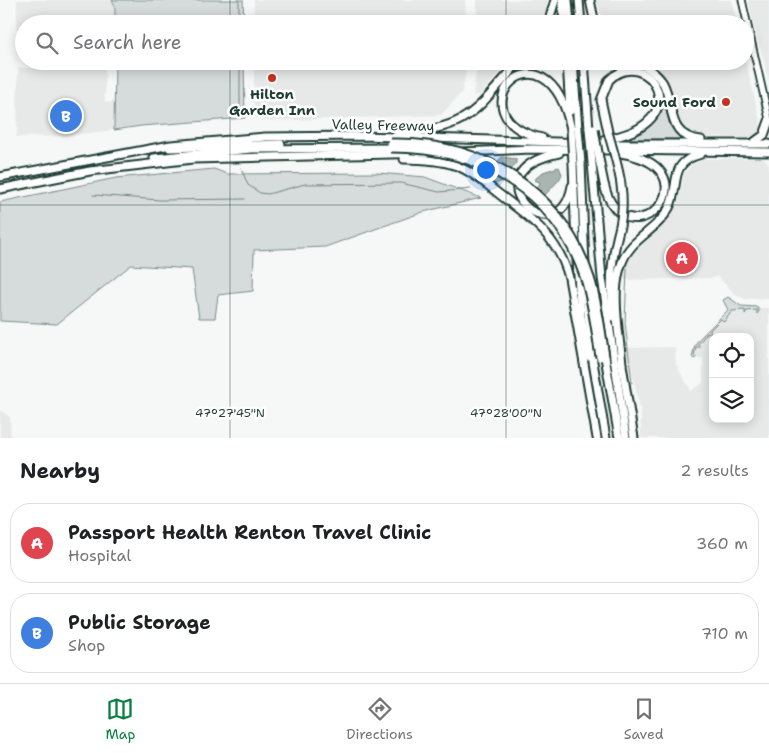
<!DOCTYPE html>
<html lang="en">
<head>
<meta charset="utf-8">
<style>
  :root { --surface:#fff; --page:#f6f6f6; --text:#202124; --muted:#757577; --line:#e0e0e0; --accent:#0b8043 }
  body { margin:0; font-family:"Shantell Sans",sans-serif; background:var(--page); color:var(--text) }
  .controls { position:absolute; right:15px; bottom:15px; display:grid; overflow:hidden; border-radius:10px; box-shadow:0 2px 12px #0003 }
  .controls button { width:45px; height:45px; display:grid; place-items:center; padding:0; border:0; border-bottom:1px solid var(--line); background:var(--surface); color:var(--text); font:25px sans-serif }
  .you { position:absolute; left:485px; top:169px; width:18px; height:18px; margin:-12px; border:4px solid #fff; border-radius:50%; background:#1a73e8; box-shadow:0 0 0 8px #1a73e833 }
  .badge { display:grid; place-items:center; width:32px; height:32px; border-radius:50%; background:var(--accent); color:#fff; font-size:16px; font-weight:700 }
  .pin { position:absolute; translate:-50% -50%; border:2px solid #fff; box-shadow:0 1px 5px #0006 }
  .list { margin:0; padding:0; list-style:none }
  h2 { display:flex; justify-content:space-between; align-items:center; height:65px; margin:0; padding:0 20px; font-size:21px }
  h2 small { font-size:16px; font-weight:400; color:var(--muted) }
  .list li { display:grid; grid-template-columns:32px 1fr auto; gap:15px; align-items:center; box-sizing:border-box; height:80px; margin:0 10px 10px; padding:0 10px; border:1px solid var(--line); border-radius:20px }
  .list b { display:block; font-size:19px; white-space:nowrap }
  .list p { margin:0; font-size:16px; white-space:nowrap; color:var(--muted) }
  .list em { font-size:16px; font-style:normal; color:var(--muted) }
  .icon { flex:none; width:28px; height:28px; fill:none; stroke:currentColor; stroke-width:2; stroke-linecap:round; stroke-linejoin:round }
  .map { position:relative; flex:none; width:769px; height:438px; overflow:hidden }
  .search { position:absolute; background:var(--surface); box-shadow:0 2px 12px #0003; left:15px; right:15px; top:15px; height:55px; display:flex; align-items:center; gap:12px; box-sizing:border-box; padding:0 18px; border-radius:28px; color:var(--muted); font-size:19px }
  .sheet { height:245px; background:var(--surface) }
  nav { display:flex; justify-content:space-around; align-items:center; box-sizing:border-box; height:70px; border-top:1px solid var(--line); background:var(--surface); font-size:14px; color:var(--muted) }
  nav a { display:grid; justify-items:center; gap:2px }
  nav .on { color:var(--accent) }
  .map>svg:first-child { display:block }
  .built { fill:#e6e9e8; fill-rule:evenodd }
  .green { fill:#d6dcdb; stroke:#7a8c88 }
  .water { fill:#aab5b1; stroke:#72857f }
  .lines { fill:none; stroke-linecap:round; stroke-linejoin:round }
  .stream { stroke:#72857f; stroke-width:1 }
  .major-casing { stroke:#1f3d34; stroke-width:9 }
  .highway-casing { stroke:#1f3d34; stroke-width:11 }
  .major { stroke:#fff; stroke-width:5.5 }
  .highway { stroke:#fff; stroke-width:7 }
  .highway-bridge-casing { stroke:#1f3d34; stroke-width:11; stroke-linecap:butt }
  .highway-bridge { stroke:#fff; stroke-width:7 }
  .ticks { fill:none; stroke:#1f3d34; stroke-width:1; stroke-opacity:0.45 }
  .poi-dot { fill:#c8321e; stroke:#fff; stroke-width:2 }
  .labels { text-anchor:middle; stroke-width:5; stroke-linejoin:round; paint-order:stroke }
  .poi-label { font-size:14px; font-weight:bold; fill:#1f3d34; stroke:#fff }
  .street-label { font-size:14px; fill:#1f3d34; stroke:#fff }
  .ticks-label { font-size:12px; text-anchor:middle; fill:#1f3d34; stroke:#fff; stroke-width:5; stroke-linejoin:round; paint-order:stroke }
</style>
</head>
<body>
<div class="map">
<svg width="769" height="438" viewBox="0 0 769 438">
  <rect width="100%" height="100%" fill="#f6f7f7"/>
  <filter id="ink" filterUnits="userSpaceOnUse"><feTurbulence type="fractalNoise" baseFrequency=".02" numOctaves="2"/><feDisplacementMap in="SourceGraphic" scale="10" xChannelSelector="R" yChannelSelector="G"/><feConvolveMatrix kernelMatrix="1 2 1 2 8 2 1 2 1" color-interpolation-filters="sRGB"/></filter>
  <g filter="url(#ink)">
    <g class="built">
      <path d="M 17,0 L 115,0 L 115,24 L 24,24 L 24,55 L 17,55 Z"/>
      <path d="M 254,0 L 465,0 L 466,24 L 254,24 Z"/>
      <path d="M 477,0 L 548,0 L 548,5 L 541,24 L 477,24 Z"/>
      <path d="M 594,0 L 732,0 L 737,24 L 606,24 Z"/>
      <path d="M 748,0 L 769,0 L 769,81 Z"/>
      <path d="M 745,58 L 762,130 L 758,135 L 748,138 L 699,137 L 689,133 L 681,127 L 676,115 L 666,80 L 658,70 L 646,61 L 745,61 Z"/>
      <path d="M 254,61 L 467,61 L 467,66 L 462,92 L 441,115 L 265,121 L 256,118 L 254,114 Z"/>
      <path d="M 478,61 L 509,61 L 480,95 L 473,95 Z"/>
      <path d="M 18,68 L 105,68 L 105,102 L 114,102 L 114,130 L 64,136 L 17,137 Z"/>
      <path d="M 763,158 L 769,164 L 769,298 L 745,299 L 736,295 L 717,276 L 713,278 L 622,280 L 627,262 L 634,253 L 671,217 L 679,200 L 684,174 L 691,165 L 704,159 Z"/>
      <path d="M 769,308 L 769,438 L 641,438 L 641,411 L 626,348 L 675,347 L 676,365 L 691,391 L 703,383 L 703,358 L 693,358 L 694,350 L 700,340 L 731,309 ZM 713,337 L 750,337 L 750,419 L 713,419 Z"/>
      <path d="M 0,410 L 10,417 L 11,438 L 0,438 Z"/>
    </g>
    <g class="green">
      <path d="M 112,0 L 243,0 L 244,24 L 115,24 L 115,6 Z"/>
      <path d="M 115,61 L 244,61 L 245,118 L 141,126 L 114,130 Z"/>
      <path d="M 661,98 L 663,98 L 670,126 L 681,139 L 630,139 C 641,127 664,121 661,98 Z"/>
      <path d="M 214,169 L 227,174 L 377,173 L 425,177 L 481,198 L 423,212 L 325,247 L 254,250 L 253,291 L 218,295 L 215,318 L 199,318 L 192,269 L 131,265 L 57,324 L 0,321 L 0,202 L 116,178 Z"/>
      <path d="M 728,297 L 741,306 L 757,307 L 759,311 L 757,314 L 757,310 L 747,311 L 745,314 L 745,310 L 732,311 L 724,322 L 721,319 L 710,330 L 711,334 L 708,332 L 698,344 L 700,347 L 696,347 L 694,356 L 697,357 L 694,359 L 692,357 L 695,345 L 699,339 L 728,310 L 723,300 Z"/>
    </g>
    <g class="water">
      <path d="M 502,157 L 516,159 L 516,163 L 503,181 L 495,184 L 486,178 L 485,173 Z"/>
      <path d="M 559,167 L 562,174 L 559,180 L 544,196 L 538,189 L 540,182 L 534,180 L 543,172 Z"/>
    </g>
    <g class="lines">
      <g class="stream">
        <path d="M 239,0 L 239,24"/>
        <path d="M 240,61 L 240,118"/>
        <path d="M 241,168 L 248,185 L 260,193 L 268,194 L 305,184 L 401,183 L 439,192 L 471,189"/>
        <path d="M 93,195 L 160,200 L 245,199"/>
        <path d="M 627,268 L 625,323 L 632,383"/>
      </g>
      <g class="major-casing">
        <path id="major" d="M 742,0 L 769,119"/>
      </g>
      <g class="highway-casing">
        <g id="highway">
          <path d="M 562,0 L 564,24"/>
          <path d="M 568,0 L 570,24"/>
          <path d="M 579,0 L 581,24"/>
          <path d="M 590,0 L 595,24"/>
          <path d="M 548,24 L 555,0"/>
          <path d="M 567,61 L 570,111"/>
          <path d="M 573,61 L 578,129"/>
          <path d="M 584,61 L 589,129"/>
          <path d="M 635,61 C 646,67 656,72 663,83 C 675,106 666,137 701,140"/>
          <path d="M 397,133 C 470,130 474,111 520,61"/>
          <path d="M 542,138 C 448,116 546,12 571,129"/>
          <path d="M 605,139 C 700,124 648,43 609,80 L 601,100 L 608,132"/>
          <path d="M 753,143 L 764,135 L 769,121"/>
          <path d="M 170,148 L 281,144"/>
          <path d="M 460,152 L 532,149 L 769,152"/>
          <path d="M 559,153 C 463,173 558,260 572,186"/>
          <path d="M 154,158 L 251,149 L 391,148"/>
          <path d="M 404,159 C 422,159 440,160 457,166 C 473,172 486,184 499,194 C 531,218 559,238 569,278 L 597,438"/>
          <path d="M 573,163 L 576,248"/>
          <path d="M 581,163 L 585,266"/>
          <path d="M 592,163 L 602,278 L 626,438"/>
          <path d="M 600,164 C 603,177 604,193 612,204 C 643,252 712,167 620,153"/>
          <path d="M 0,177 L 171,145 L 265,137 L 362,136 L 620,144 L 769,144"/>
          <path d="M 0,189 L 90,171 L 193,159 L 432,153"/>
          <path d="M 577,261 L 581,316 L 588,357"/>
          <path d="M 585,284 L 593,362 L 606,438"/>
          <path d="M 614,317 C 609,282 611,260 620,226"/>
          <path d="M 605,357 L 619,438"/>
          <path d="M 621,359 L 634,438"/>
          <path d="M 622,364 C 619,329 606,274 632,246 C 644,233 661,224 669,208 C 681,184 667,163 701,154"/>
        </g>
      </g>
      <use href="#major" class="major"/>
      <use href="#highway" class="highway"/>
      <g class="highway-bridge-casing">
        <g id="highway-bridge">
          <path d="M 571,129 L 573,163"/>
          <path d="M 578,129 L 581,163"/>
          <path d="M 589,129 L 592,163"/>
          <path d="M 594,129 L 600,164"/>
          <path d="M 608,132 C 617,164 627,192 620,226"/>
          <path d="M 391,143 C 481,141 561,189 590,278 C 598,303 601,330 605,357"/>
          <path d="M 391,148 C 481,148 558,192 586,282 C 593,306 596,333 600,357"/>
        </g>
      </g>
      <use href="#highway-bridge" class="highway-bridge"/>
    </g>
  </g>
  <path class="ticks" d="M 230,0 L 230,24M 506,0 L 506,24M 230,61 L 230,438M 506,61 L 506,438M 0,205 L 769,205"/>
  <g class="poi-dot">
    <circle cx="272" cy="78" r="5"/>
    <circle cx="726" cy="102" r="5"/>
  </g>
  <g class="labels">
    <g class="poi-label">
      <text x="272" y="99">Hilton<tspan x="272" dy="16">Garden Inn</tspan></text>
      <text x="716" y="107" text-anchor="end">Sound Ford</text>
    </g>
    <g class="street-label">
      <text transform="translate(383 125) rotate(1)" y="5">Valley Freeway</text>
    </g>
  </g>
  <g class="ticks-label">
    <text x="230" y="417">47°27'45"N</text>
    <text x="506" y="417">47°28'00"N</text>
  </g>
</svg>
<div class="controls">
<button><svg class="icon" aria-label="locate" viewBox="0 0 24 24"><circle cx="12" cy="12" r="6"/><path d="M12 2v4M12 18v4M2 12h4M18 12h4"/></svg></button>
<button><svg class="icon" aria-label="layers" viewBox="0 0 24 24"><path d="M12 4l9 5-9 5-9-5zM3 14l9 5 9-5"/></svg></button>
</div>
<div class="you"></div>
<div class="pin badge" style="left:682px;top:258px;background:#e0444e">A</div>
<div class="pin badge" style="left:66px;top:116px;background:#3f7fe0">B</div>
<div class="search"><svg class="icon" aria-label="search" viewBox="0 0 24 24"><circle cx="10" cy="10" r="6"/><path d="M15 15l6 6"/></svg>Search here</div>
</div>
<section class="sheet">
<h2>Nearby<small>2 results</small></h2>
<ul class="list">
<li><span class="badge" style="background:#e0444e">A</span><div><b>Passport Health Renton Travel Clinic</b><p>Hospital</p></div><em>360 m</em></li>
<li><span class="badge" style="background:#3f7fe0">B</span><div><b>Public Storage</b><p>Shop</p></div><em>710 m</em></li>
</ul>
</section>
<nav>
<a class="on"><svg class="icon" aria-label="map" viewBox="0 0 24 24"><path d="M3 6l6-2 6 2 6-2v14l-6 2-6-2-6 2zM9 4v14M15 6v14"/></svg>Map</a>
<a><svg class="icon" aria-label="directions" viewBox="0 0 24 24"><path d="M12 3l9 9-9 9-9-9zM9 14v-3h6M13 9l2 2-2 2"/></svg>Directions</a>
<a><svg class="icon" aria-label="saved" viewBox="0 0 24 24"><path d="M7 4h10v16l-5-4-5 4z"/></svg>Saved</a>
</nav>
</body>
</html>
